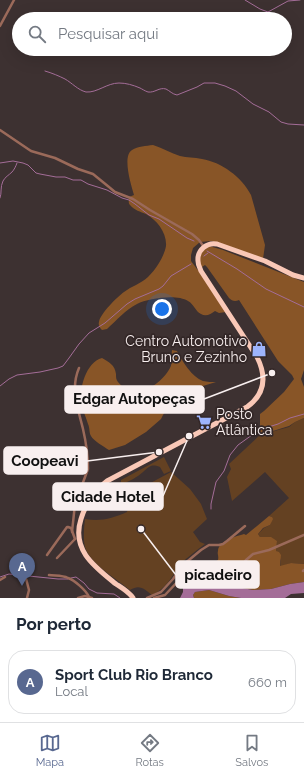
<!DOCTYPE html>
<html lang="pt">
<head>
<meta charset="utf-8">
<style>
  :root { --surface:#fff; --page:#f2f2f3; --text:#1f2937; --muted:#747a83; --line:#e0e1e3; --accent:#586890 }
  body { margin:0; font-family:Raleway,sans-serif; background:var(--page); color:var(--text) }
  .you { position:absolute; left:162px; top:309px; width:14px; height:14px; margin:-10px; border:3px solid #fff; border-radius:50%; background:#1a73e8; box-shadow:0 0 0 6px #1a73e833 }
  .badge { display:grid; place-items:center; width:26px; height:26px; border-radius:50%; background:var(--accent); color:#fff; font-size:13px; font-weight:700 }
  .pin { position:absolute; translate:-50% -33px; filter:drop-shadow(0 1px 2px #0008) }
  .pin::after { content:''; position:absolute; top:21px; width:14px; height:12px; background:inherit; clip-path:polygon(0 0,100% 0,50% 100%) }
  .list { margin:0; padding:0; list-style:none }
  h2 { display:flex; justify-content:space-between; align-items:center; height:52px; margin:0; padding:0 16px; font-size:17px }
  h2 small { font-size:13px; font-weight:400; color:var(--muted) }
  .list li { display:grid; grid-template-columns:26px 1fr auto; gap:12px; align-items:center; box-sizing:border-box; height:64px; margin:0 8px 8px; padding:0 8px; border:1px solid var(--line); border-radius:16px }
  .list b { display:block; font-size:15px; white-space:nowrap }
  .list p { margin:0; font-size:13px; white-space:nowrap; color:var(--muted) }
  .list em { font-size:13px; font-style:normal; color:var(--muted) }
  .icon { flex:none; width:22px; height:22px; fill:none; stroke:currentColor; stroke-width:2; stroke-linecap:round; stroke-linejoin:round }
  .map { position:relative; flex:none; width:304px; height:598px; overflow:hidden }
  .search { position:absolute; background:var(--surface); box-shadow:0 4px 16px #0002; left:12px; right:12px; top:12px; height:44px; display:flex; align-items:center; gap:10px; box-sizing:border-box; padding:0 14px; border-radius:22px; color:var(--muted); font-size:15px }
  .sheet { height:124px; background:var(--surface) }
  nav { display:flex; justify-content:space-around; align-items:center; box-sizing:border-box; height:56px; border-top:1px solid var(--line); background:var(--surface); font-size:11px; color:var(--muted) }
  nav a { display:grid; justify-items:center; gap:2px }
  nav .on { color:var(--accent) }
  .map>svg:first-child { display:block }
  .green { fill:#644122 }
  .forest { fill:#885527 }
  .water { fill:#a46d98 }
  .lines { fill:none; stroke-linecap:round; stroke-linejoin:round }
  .stream { stroke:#a46d98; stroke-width:1 }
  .street { stroke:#9b6a5a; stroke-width:2.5 }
  .highway { stroke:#f9c8b7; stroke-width:5 }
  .labels { text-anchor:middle; stroke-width:3.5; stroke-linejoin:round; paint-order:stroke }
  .poi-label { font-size:14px; fill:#f8efef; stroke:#332727; text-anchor:end }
  .leader { fill:none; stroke:#f8efef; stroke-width:1.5 }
  .callout-dot { fill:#f8efef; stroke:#332727; stroke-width:1.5 }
  .callout { fill:#f8efef; stroke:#f8efef; stroke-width:1.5 }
  .callout-label { font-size:15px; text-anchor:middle; font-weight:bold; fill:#111 }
</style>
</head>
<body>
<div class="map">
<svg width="304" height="598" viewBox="0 0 304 598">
  <rect width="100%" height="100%" fill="#3d3131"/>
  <g class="green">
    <path d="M 304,418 L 304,564 L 291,563 L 280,567 L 281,560 L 276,551 L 277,541 L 260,537 L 258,534 L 264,528 L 270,525 L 272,517 L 269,516 L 289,498 L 265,472 L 232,501 L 227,477 L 231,469 L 229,464 L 260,435 L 289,427 L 295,422 Z"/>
    <path d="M 164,457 L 171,471 L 164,474 L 160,467 C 151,464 150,466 143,472 C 139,476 127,483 121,484 L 121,480 Z"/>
    <path d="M 171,472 L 190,489 L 201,504 L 207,519 L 193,532 L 200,542 L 205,544 C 196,551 187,557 180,565 C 172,576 166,589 152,595 C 144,589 140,584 130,590 C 117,579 90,564 85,547 C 83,538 84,528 85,519 C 101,522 113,518 127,512 L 128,508 L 118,493 L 123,491 L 130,494 Z"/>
  </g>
  <g class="forest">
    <path d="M 153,145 C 162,148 171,153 180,156 C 187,158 194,157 202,159 C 221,162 242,177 251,195 L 265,245 L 263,259 L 222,244 L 211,241 L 200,242 L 193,248 L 191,255 L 191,261 L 197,269 L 204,276 L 226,312 L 219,313 L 215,311 C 211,314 206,317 201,314 C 195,311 194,304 188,301 C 177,294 149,298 137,304 C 125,310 117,320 107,329 L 102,330 C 100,328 98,325 99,322 C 100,314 117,297 124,292 C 132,286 140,284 148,277 C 152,273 156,268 159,263 C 162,258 165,252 166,246 C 167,233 157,220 146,214 C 141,212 134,210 130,205 C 128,203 129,200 129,197 L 134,195 C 131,185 122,156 132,150 C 138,146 146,146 153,145 Z"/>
    <path d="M 209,246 L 223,250 L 304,282 L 304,370 L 301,379 L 304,387 L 304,418 L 295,422 L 289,426 L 260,435 L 260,414 L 264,411 L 284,392 L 294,379 L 292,375 L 278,361 L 239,300 C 235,302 232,301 229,298 L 207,267 L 205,265 L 202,267 L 199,262 L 199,254 Z"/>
    <path d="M 172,350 L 177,351 C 182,361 192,377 203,381 C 207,382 212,382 216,382 L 203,386 L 194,391 L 173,403 L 167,409 L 163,415 L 161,419 L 146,432 L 125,445 L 109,450 C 104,447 93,440 91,436 C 89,433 90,428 88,424 C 86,417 83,411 81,403 C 79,389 86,362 102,358 C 109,362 115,365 116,374 C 116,377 116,380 118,382 C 134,402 160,386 170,368 C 173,362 171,356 172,350 Z"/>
    <path d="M 269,516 L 272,517 L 273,519 L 270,525 L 263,528 L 258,534 L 260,537 L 271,537 L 277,541 L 276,551 L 279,552 L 281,555 L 280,566 L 291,563 L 304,564 L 304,582 L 290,584 L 271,589 L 253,590 L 216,583 L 205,580 L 187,582 L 194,568 L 199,562 L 208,566 L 218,560 C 219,556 217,554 218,551 C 218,541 237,536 244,534 L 246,535 Z"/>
    <path d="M 209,590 L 229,596 L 241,598 L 194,598 L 193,595 L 195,592 Z"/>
  </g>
  <path class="water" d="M 200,580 L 205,580 L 216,583 L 253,590 L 271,589 L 290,584 L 304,582 L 304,593 L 291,594 L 285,598 L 241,598 L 229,596 L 209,590 L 195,592 L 193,595 L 194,598 L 180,598 L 183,592 L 183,588 L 187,582 Z"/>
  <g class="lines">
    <g class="stream">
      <path d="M 245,0 L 260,9 L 268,12 L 288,1 L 300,0"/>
      <path d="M 45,71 C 52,73 59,76 65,79 C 72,83 78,90 86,92 C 97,93 107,83 119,83 C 126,83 133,85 140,88 C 142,89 145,91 148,92 C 155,93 159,87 166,89 C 170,91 172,94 177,95 L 197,87 L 204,83 L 215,83 L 225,86 L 236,91 L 253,104 L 269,112 L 281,122 L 288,124 L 304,125"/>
      <path d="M 0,163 L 13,161 L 23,163 L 28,165 L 36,173 L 40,174 L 56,177 L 65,177 L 73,180 L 81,180 L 88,184 L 107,190 L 122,198 L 129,200 L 135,204 L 149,215 L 159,219 L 187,238 L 194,241"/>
      <path d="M 0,198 C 2,193 0,187 3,181 C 5,177 9,175 12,172 C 14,170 16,166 17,163"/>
      <path d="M 207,251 L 237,269 L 266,289 L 304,307"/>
      <path d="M 204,256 L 208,253"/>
      <path d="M 0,386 L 9,379 L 17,375 L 40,372 L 58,368 L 63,366 L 69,358 L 79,344 L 89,333 L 105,323 L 127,304 L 135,299 L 159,289 L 163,286 L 171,276 L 191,264"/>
      <path d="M 211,509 L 211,504 L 216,482 L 224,471 L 230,455 L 238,445 L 259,430 L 278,424 L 290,418 L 304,414"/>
      <path d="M 0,577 L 9,574 L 58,579 L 68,579"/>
      <path d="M 71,578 L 76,577 L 84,583 L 89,589 L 97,593 L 114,594 L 120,598"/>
    </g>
    <g class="street">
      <path d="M 0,26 L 14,0"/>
      <path d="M 0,130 L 31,151 L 55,158 L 78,169 L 93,174 L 109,187 L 115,192 L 133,199 L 150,210 L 192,234 L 199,240 L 204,247"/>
      <path d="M 72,532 L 75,504 L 88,469 C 88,456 86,442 83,429 C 78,408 70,389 79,368"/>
      <path d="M 47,555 L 67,527 L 68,527 L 71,528 L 75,539"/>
      <path d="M 57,558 L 75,539"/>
      <path d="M 24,571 L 29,590 L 27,598"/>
      <path d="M 303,571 L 304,570"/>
      <path d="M 49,575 C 55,576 62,575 68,578 C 74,580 86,590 89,597"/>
      <path d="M 0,580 L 5,577"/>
      <path d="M 78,598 L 85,596 L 92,598"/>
      <path d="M 147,598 L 161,592 L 173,579 L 183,565 L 201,550 L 209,545 L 219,545 L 223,544 L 227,541 L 245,526"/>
      <path d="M 154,598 L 165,595 L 181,578 L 185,575 L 199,571 L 223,573 L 237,569 L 240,568 L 246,560 L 253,554 L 269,550 L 304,535"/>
    </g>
    <path class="highway" d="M 133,598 C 129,592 122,588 116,584 C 95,567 71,550 81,519 C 86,503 93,491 107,481 L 247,407 C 265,394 267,377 257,357 L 201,271 C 200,268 198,265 198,261 C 197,250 207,242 217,244 L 265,261 L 293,275 L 304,278"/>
  </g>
  <defs>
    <g id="shop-bare" transform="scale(1.2)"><path d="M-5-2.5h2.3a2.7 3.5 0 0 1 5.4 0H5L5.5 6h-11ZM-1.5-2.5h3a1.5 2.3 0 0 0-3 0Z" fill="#9db4fd" stroke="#332727" stroke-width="2.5" paint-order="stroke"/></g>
    <g id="supermarket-bare" transform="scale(1.2)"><path d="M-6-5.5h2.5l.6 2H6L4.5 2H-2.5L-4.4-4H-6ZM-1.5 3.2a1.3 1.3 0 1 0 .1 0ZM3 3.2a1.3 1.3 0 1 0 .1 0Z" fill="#9db4fd" stroke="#332727" stroke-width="2.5" paint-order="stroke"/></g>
  </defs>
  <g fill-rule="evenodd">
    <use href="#shop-bare" x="259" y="349"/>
    <use href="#supermarket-bare" x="204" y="422"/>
  </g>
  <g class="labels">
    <g class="poi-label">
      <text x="247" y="346">Centro Automotivo<tspan x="247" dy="16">Bruno e Zezinho</tspan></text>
      <text x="216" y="419" text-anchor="start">Posto<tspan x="216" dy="16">Atlântica</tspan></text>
    </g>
  </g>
  <path class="leader" d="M272 373L204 399M159 452L87 461M189 436L163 496M141 529L176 575"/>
  <g class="callout-dot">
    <circle cx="272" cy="373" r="4"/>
    <circle cx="159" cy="452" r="4"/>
    <circle cx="189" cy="436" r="4"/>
    <circle cx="141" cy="529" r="4"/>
  </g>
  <g class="callout">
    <rect x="65" y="386" width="139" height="27" rx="4"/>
    <rect x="4" y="447" width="83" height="27" rx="4"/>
    <rect x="53" y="483" width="110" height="27" rx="4"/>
    <rect x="176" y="561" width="83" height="27" rx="4"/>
  </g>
  <g class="callout-label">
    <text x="134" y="404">Edgar Autopeças</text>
    <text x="45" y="466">Coopeavi</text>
    <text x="108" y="502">Cidade Hotel</text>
    <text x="218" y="580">picadeiro</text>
  </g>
</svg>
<div class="you"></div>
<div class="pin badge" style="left:22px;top:586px">A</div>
<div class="search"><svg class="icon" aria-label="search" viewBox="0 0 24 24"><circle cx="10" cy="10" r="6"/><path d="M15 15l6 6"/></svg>Pesquisar aqui</div>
</div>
<section class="sheet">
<h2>Por perto<small></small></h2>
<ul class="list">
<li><span class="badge">A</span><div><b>Sport Club Rio Branco</b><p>Local</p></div><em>660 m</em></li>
</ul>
</section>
<nav>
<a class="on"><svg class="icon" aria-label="map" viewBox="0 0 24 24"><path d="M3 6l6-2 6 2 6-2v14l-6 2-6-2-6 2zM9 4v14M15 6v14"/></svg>Mapa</a>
<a><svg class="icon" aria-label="directions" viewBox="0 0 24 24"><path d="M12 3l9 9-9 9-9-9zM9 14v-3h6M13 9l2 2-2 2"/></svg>Rotas</a>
<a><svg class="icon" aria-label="saved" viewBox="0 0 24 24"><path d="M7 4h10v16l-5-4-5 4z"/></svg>Salvos</a>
</nav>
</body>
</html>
